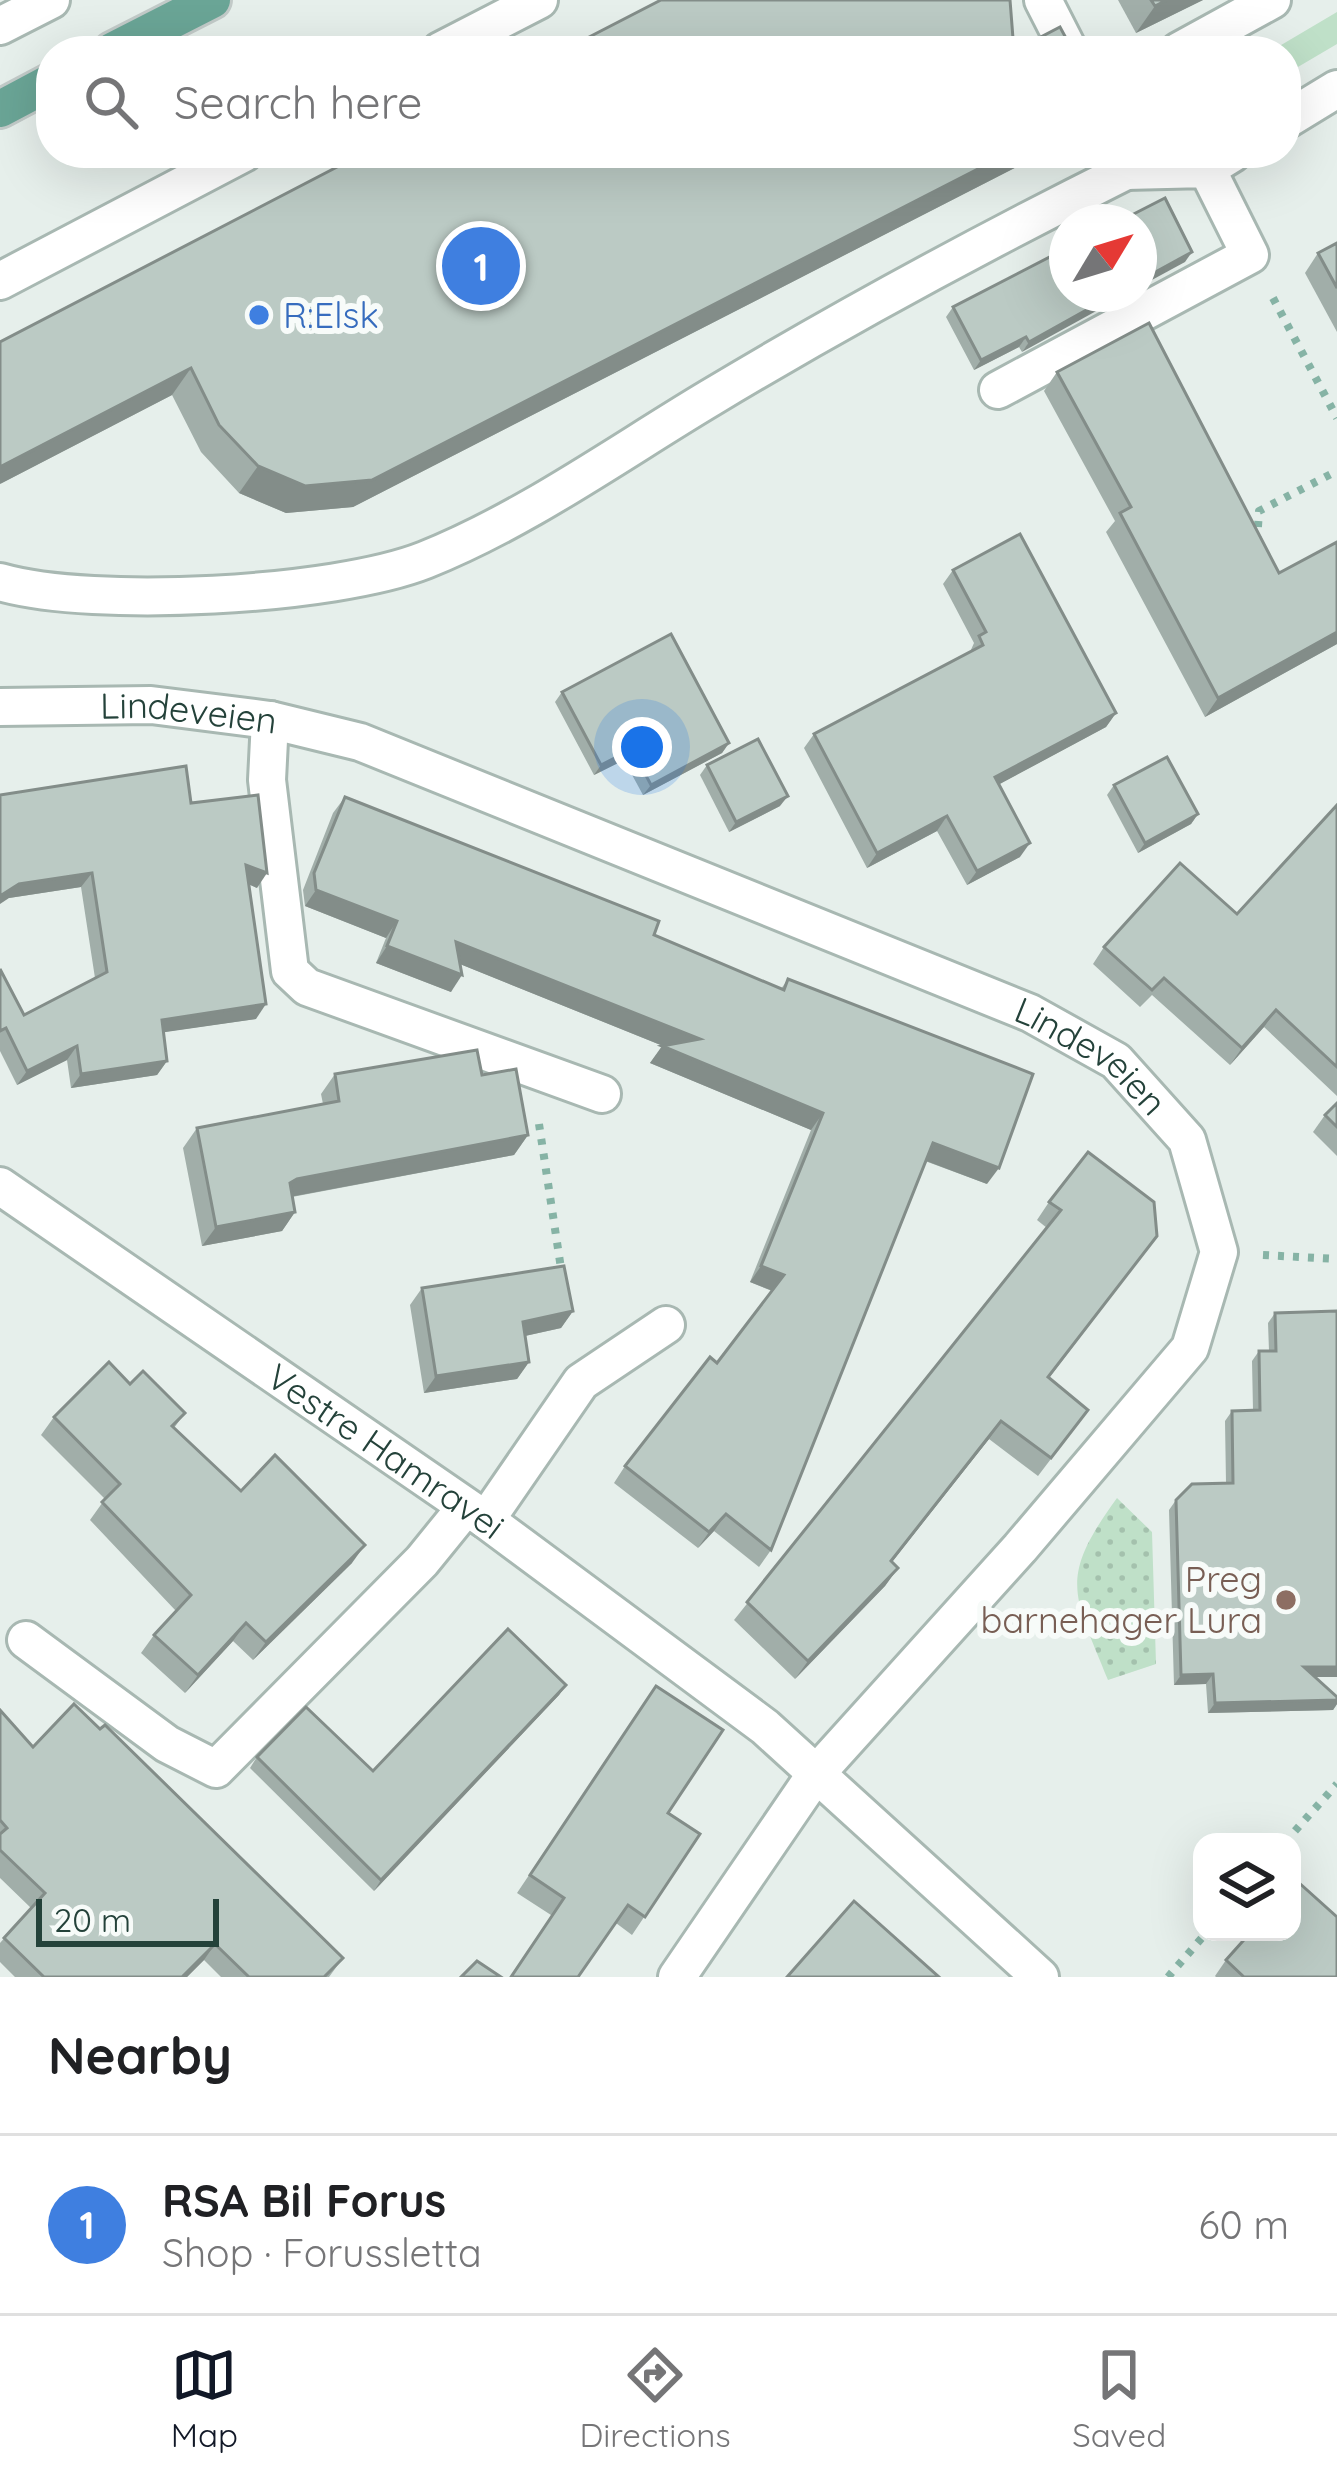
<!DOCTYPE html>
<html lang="en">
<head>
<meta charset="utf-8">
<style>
  :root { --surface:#fff; --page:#f6f6f6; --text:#202124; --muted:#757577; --line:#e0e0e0; --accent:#111827 }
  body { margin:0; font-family:Quicksand,sans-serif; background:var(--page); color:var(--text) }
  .controls { position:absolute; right:36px; bottom:36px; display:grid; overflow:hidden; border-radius:24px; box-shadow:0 12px 48px #0002 }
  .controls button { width:108px; height:108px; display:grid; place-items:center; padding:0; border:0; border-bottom:3px solid var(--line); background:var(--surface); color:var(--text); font:60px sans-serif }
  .compass { position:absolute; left:1049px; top:204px; width:108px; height:108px; border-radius:50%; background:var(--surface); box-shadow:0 12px 48px #0002; rotate:52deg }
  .scale { position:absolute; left:36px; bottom:30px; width:183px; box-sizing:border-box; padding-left:12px; border:6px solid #24423a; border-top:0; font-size:33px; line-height:42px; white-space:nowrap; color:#24423a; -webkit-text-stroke:9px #f7fbf9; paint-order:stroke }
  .you { position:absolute; left:642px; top:747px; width:42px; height:42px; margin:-30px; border:9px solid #fff; border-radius:50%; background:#1a73e8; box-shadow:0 0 0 18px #1a73e833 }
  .badge { display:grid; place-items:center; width:78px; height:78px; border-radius:50%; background:var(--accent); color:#fff; font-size:39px; font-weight:700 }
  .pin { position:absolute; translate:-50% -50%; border:6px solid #fff; box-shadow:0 3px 12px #0006 }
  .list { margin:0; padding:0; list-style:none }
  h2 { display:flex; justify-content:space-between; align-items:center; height:156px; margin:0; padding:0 48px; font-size:51px }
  h2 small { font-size:39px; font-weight:400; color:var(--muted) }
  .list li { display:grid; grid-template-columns:78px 1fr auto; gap:36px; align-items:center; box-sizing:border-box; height:180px; padding:0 48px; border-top:3px solid var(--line) }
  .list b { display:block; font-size:45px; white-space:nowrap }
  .list p { margin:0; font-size:39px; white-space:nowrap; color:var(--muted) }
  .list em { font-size:39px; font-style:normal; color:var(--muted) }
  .icon { flex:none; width:66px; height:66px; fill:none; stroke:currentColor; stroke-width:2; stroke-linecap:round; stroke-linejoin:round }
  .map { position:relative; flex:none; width:1337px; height:1977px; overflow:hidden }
  .search { position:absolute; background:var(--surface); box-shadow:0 12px 48px #0002; left:36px; right:36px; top:36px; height:132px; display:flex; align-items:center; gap:30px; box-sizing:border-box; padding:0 42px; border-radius:48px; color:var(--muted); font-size:45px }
  .sheet { height:336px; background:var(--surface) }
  nav { display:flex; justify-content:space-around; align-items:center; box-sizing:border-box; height:168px; border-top:3px solid var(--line); background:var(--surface); font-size:33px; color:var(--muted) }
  nav a { display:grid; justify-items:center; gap:6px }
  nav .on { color:var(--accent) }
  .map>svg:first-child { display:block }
  .grass { fill:#bfe0c8 }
  .park { fill:url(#park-dots) }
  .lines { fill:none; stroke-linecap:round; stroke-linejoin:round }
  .service-casing { stroke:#a8b8b2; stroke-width:42 }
  .minor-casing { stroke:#a8b8b2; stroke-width:42 }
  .primary-casing { stroke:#c2cac8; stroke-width:42 }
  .path { stroke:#86b3a5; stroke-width:8; stroke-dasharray:6 9; stroke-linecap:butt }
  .service { stroke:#fff; stroke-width:36 }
  .minor { stroke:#fff; stroke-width:36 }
  .primary { stroke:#6aa596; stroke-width:36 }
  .wall { fill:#a1aea9 }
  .shaded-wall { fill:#838d89 }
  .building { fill:#bbcac4; stroke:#838d89; stroke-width:3 }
  .shop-dot { fill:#3f7fe0; stroke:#f7fbf9; stroke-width:4.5 }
  .education-dot { fill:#8d6e63; stroke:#f7fbf9; stroke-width:4.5 }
  .labels { text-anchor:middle; stroke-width:12; stroke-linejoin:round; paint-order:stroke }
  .shop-label { font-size:36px; fill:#366cbe; stroke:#f7fbf9; text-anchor:start }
  .street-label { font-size:36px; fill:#24423a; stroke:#f7fbf9 }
  .education-label { font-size:36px; fill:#785e54; stroke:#f7fbf9; text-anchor:end }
</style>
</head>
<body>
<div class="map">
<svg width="1337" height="1977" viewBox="0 0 1337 1977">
  <defs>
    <pattern id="park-dots" width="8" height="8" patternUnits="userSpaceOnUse" patternTransform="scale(3)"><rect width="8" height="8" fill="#bfe0c8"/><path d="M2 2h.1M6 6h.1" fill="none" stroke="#a4c1ad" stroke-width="1.8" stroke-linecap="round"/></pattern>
  </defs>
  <rect width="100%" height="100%" fill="#e6efeb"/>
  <path class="grass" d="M 1337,12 L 1337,44 L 1286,74 L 1286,51 L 1271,51 Z"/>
  <path class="park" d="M 1117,1498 L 1152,1532 L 1156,1664 L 1108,1680 C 1073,1593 1058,1579 1117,1498 Z"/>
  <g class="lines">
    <g class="service-casing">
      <g id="service">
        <path d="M 1043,0 L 1069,51"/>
        <path d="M 0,26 L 51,0"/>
        <path d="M 440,51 L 539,0"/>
        <path d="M 1179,51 L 1272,0"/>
        <path d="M 0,281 L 244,153"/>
        <path d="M 998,390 L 1250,255 L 1207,169 L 1126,171 L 1118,153"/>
        <path d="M 0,582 C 94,609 334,596 425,560 C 525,520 618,453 710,398 C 848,315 982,243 1126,171"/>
        <path d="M 270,720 L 267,780 L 290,971 L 307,987 L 602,1094"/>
        <path d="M 486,1520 L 581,1382 L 666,1325"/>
        <path d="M 26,1640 L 167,1744 L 216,1769 L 422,1561 L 465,1508"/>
      </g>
    </g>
    <g class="minor-casing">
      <g id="minor">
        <path d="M 1286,120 L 1337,89"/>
        <path d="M 1207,169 L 1233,153"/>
        <path id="s1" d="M 0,707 L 151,705 L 270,720 L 360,742 L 1030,1013 L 1116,1061 L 1187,1140 L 1219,1252 L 1190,1348 L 1020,1548 L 815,1775 L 677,1977"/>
        <path id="s2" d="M 0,1186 L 486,1520 L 765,1727 L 1040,1977"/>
      </g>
    </g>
    <g class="primary-casing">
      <g id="primary">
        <path d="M 112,51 L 212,0"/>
        <path d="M 0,109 L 51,82"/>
      </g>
    </g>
    <g class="path">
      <path d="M 1273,298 L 1337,418"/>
      <path d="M 1257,542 L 1259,511 L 1337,471"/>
      <path d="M 539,1124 L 562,1275"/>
      <path d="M 1263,1255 L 1337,1259"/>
      <path d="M 1285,1842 L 1337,1784"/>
      <path d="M 1168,1977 L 1207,1932"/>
    </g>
    <use href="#service" class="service"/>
    <use href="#minor" class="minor"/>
    <use href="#primary" class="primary"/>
  </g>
  <g class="wall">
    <path d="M 1118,0 L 1203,0 L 1136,33 Z"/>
    <path d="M 353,153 L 1038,153 L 1036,157 L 353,507 L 286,513 L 239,493 L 201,452 L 172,395 L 0,484 L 356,158 Z"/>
    <path d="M 1337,243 L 1337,332 L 1305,273 L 1318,253 Z"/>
    <path d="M 1067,294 L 1022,352 L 1019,347 L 974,370 L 946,317 L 953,307 Z"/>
    <path d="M 1057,372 L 1279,573 L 1337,542 L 1337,644 L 1205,717 L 1106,532 L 1115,521 L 1044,391 Z"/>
    <path d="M 953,570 L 1116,713 L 1106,727 L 999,784 L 1020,857 L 967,885 L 937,831 L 867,868 L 804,748 L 814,734 L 970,652 L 974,643 L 943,584 Z"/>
    <path d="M 562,692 L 729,743 L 722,753 L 643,795 L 624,760 L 594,775 L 555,702 Z"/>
    <path d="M 707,765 L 780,806 L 729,832 L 700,775 Z"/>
    <path d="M 1114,785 L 1198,814 L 1191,824 L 1138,853 L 1107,795 Z"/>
    <path d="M 0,795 L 191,803 L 257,888 L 249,884 L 256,1019 L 163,1032 L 167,1061 L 157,1075 L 71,1088 L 67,1060 L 17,1085 L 0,1051 L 0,969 L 24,1015 L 95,978 L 81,887 L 9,898 Z"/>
    <path d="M 345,797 L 654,935 L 781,989 L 788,979 L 987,1184 L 925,1161 L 771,1550 L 759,1567 L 714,1531 L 698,1548 L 614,1483 L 625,1466 L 717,1363 L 772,1291 L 750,1282 L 811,1130 L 650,1063 L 663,1046 L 460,964 L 451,992 L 376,963 L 386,938 L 305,906 L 303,890 L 333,813 Z"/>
    <path d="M 1337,805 L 1337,1096 L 1264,1027 L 1230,1065 L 1152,995 L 1140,1007 L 1093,964 L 1104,947 L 1237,914 Z"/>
    <path d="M 335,1074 L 482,1075 L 528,1135 L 514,1155 L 292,1197 L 295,1212 L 282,1231 L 202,1246 L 183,1148 L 197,1128 L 323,1104 L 321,1094 Z"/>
    <path d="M 1337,1103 L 1337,1156 L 1313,1132 L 1325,1115 Z"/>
    <path d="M 1049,1202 L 1157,1236 L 1049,1378 L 1088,1410 L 1038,1476 L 989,1439 L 892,1562 L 898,1568 L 885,1586 L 795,1679 L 734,1620 L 1047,1228 L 1037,1220 Z"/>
    <path d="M 422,1288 L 573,1311 L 561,1328 L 525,1336 L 529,1362 L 517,1379 L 424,1393 L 410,1305 Z"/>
    <path d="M 1275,1313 L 1315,1677 L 1337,1697 L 1337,1704 L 1333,1710 L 1208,1713 L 1206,1684 L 1174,1685 L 1169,1510 L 1176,1500 L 1226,1483 L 1225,1421 L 1232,1411 L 1253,1410 L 1252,1361 L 1259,1351 L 1269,1351 L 1268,1323 Z"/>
    <path d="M 130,1384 L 185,1413 L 174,1428 L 241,1491 L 352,1563 L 253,1660 L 233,1641 L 185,1693 L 141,1653 L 154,1635 L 176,1611 L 90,1520 L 105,1499 L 41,1435 L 54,1417 Z"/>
    <path d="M 566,1685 L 559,1695 L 374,1891 L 250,1768 L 257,1757 L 373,1771 Z"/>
    <path d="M 656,1686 L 668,1813 L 700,1834 L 632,1935 L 616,1923 L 551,1915 L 517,1893 Z"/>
    <path d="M 0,1710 L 33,1747 L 343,1958 L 329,1977 L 221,1977 L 204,1960 L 187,1977 L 15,1977 L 0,1962 L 0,1943 L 31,1908 L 0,1878 Z"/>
    <path d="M 1226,1960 L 1337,1977 L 1216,1977 L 1215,1976 Z"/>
  </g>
  <g class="shaded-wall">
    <path d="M 1167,0 L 1203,0 L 1136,33 L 1155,6 Z"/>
    <path d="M 1009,153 L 1038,153 L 1036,157 L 353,507 L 286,513 L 239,493 L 258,466 Z"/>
    <path d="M 1192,252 L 1185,262 L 1139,287 L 1139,281 Z"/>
    <path d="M 1115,294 L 1127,294 L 1022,352 L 1029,342 Z"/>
    <path d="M 1026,337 L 1019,347 L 974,370 L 981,360 Z"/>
    <path d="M 191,368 L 172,395 L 0,484 L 0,467 Z"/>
    <path d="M 1337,632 L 1337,644 L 1205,717 L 1218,698 Z"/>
    <path d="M 1116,713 L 1106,727 L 985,792 L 995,777 Z"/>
    <path d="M 729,743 L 722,753 L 643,795 L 651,785 Z"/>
    <path d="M 632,749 L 624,760 L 594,775 L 601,765 Z"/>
    <path d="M 788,796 L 780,806 L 729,832 L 736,822 Z"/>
    <path d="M 1198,814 L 1191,824 L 1138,853 L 1145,843 Z"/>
    <path d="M 947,816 L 937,831 L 867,868 L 877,853 Z"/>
    <path d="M 1030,843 L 1020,857 L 967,885 L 977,871 Z"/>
    <path d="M 246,865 L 267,873 L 257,888 L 236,879 Z"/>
    <path d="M 92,873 L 81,887 L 9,898 L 0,904 L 0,896 L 19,884 Z"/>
    <path d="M 316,890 L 397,921 L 386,938 L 305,906 Z"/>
    <path d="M 456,942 L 700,1039 L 688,1056 L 445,958 Z"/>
    <path d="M 387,946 L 462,975 L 451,992 L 376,963 Z"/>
    <path d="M 266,1004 L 256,1019 L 152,1034 L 162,1020 Z"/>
    <path d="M 1276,1010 L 1264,1027 L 1230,1065 L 1242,1048 Z"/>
    <path d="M 77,1046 L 67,1060 L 17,1085 L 27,1071 Z"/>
    <path d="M 662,1046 L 823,1113 L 811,1130 L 650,1063 Z"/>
    <path d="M 167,1061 L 157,1075 L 71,1088 L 81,1074 Z"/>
    <path d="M 528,1135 L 514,1155 L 284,1198 L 290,1183 L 297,1179 Z"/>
    <path d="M 933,1143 L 999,1168 L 987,1184 L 921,1159 Z"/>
    <path d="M 295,1212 L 282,1231 L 202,1246 L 216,1227 Z"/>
    <path d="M 761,1266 L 784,1275 L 773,1291 L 750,1282 Z"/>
    <path d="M 573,1311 L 561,1328 L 511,1339 L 523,1322 Z"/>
    <path d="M 529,1362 L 517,1379 L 424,1393 L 436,1376 Z"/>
    <path d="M 1001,1421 L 989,1439 L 878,1579 L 891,1561 Z"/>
    <path d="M 726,1514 L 714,1531 L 698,1548 L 709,1532 Z"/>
    <path d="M 365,1545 L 352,1563 L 253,1660 L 266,1642 Z"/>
    <path d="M 898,1568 L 885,1586 L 795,1679 L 808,1661 Z"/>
    <path d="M 246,1623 L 233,1641 L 185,1693 L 198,1675 Z"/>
    <path d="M 1304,1667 L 1337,1667 L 1337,1677 L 1297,1677 Z"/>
    <path d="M 1213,1674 L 1206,1684 L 1174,1685 L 1181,1675 Z"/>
    <path d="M 566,1685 L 559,1695 L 374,1891 L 381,1880 Z"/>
    <path d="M 1337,1700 L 1337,1704 L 1333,1710 L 1208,1713 L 1215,1703 Z"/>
    <path d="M 215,1944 L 204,1960 L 187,1977 L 182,1977 Z"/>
  </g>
  <g class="building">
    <path d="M 661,0 L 1010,0 L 1014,51 L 1060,27 L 1073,51 L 562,51 Z"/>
    <path d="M 1151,0 L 1167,0 L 1155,6 Z"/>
    <path d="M 364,153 L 1009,153 L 372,480 L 305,486 L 258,466 L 219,425 L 191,368 L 0,467 L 0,342 Z"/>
    <path d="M 1165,198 L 1192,252 L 1139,281 L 1139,222 L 1118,222 Z"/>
    <path d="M 1337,243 L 1337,288 L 1318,253 Z"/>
    <path d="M 1067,248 L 1067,294 L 1115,294 L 1029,342 L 1026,337 L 981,360 L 953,307 Z"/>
    <path d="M 1149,323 L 1279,573 L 1337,542 L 1337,632 L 1218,698 L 1120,513 L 1131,507 L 1057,372 Z"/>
    <path d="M 1020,534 L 1116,713 L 995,777 L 1030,843 L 977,871 L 947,816 L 877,853 L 814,734 L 983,645 L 979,636 L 986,632 L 953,570 Z"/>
    <path d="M 671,634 L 729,743 L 651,785 L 632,749 L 601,765 L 562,692 Z"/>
    <path d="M 758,739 L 788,796 L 736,822 L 707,765 Z"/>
    <path d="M 1167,757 L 1198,814 L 1145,843 L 1114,785 Z"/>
    <path d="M 186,766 L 191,803 L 258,795 L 267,873 L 246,865 L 266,1004 L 162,1020 L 167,1061 L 81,1074 L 77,1046 L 27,1071 L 6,1028 L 0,1031 L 0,969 L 24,1015 L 107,972 L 92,873 L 19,884 L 0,896 L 0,795 Z"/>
    <path d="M 345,797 L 659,921 L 654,935 L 784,990 L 788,979 L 1033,1074 L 999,1168 L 933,1143 L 771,1550 L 726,1514 L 709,1532 L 625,1466 L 710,1357 L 717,1363 L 784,1275 L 761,1266 L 823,1113 L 662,1046 L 700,1039 L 456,942 L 462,975 L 387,946 L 397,921 L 316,890 L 314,873 Z"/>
    <path d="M 1337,805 L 1337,1067 L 1276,1010 L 1242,1048 L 1164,978 L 1152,990 L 1104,947 L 1180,863 L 1237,914 Z"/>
    <path d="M 477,1050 L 482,1075 L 516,1069 L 528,1135 L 297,1179 L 290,1183 L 295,1212 L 216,1227 L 197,1128 L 339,1101 L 335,1074 Z"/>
    <path d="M 1337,1103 L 1337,1127 L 1325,1115 Z"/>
    <path d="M 1088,1152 L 1154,1202 L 1157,1236 L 1048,1377 L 1088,1410 L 1051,1458 L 1001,1421 L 891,1561 L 898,1568 L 808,1661 L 747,1602 L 1061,1210 L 1049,1202 Z"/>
    <path d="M 564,1266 L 573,1311 L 523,1322 L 529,1362 L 436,1376 L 422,1288 Z"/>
    <path d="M 1337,1311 L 1337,1667 L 1304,1667 L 1337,1697 L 1337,1700 L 1215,1703 L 1213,1674 L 1181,1675 L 1176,1500 L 1192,1484 L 1233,1483 L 1232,1411 L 1260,1410 L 1259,1351 L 1276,1351 L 1275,1313 Z"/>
    <path d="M 109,1362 L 130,1384 L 143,1371 L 185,1413 L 172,1426 L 241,1491 L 275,1455 L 365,1545 L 266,1642 L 246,1623 L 198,1675 L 154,1635 L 191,1595 L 102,1502 L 120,1484 L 54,1417 Z"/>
    <path d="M 508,1629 L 566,1685 L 381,1880 L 257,1757 L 306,1707 L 373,1771 Z"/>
    <path d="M 656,1686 L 723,1730 L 668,1813 L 700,1834 L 645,1917 L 628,1905 L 578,1977 L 511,1977 L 564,1898 L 530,1875 Z"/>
    <path d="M 74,1704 L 100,1729 L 105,1725 L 343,1958 L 324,1977 L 249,1977 L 215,1944 L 182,1977 L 44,1977 L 4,1938 L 45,1893 L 0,1850 L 0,1834 L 7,1828 L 0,1820 L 0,1710 L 33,1747 Z"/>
    <path d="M 1297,1881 L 1337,1917 L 1337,1977 L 1244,1977 L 1226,1960 L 1251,1932 L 1292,1932 L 1292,1886 Z"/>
    <path d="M 854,1901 L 939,1977 L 787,1977 Z"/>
    <path d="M 477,1961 L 501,1977 L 461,1977 Z"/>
  </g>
  <circle class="shop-dot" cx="259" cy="315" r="12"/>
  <circle class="education-dot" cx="1286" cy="1600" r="12"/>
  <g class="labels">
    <g class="shop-label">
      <text x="283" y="328">R:Elsk</text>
    </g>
    <g class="street-label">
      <text dy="13" stroke="none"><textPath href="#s1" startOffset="189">Lindeveien</textPath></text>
      <text dy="13" stroke="none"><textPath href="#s1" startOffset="1161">Lindeveien</textPath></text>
      <text dy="13" stroke="none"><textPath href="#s2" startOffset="468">Vestre Hamravei</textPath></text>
    </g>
    <g class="education-label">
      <text x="1262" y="1592">Preg<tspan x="1262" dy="41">barnehager Lura</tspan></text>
    </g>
  </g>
</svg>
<div class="controls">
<button><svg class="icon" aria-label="layers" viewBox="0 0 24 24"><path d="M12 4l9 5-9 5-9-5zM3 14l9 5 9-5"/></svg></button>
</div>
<svg class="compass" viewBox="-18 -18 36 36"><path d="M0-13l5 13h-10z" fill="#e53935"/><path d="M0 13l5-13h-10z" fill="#757577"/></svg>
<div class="scale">20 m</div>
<div class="you"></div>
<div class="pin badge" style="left:481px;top:266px;background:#3f7fe0">1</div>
<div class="search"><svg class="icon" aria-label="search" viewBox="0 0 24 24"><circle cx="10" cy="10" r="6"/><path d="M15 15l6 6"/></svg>Search here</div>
</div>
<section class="sheet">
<h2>Nearby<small></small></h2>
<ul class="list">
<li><span class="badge" style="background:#3f7fe0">1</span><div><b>RSA Bil Forus</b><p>Shop · Forussletta</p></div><em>60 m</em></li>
</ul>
</section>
<nav>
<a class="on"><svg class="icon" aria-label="map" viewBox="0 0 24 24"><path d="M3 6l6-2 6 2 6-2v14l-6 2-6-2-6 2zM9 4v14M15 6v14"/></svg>Map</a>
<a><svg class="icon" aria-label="directions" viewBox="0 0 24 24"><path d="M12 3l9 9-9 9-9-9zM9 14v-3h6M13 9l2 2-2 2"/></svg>Directions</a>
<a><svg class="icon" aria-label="saved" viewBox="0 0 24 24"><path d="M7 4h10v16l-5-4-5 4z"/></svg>Saved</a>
</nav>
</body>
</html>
